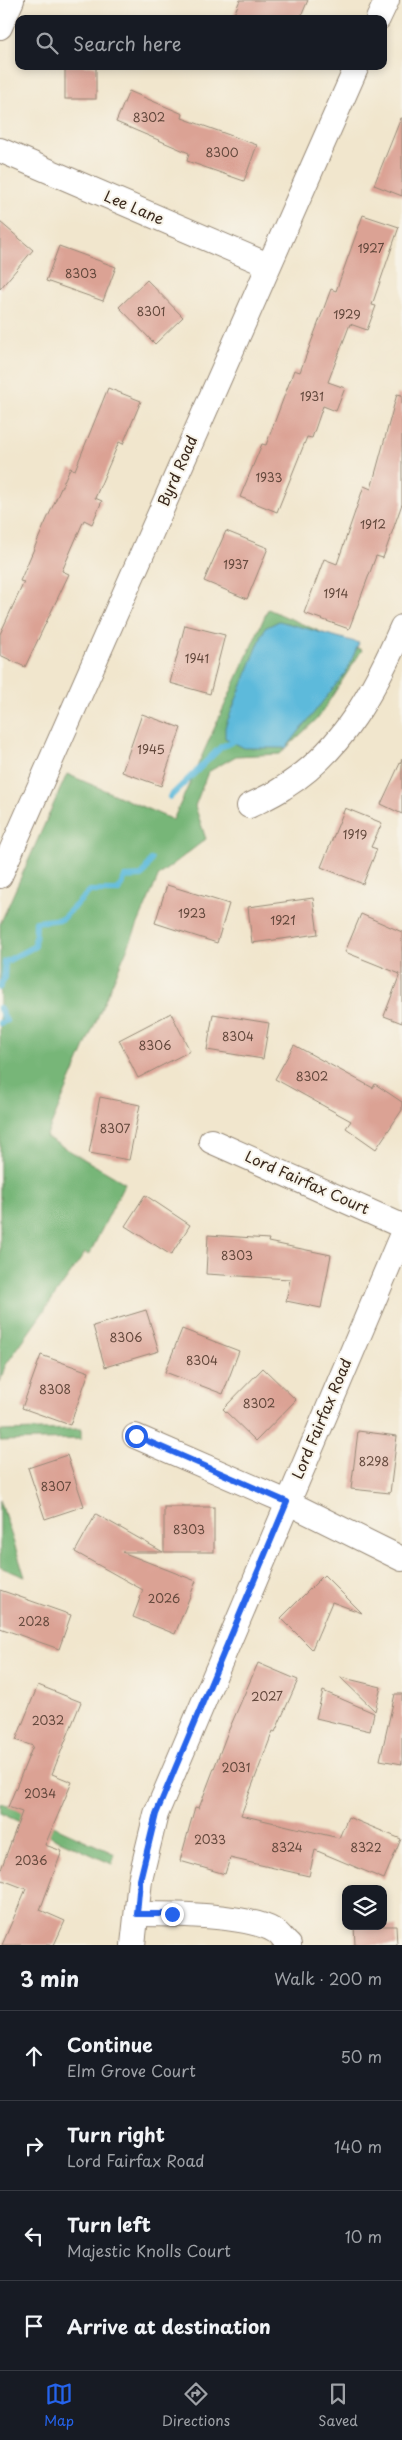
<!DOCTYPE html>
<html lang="en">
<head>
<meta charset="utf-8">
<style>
  :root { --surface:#171b24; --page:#20242c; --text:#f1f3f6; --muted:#9ea1a6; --line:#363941; --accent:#2563eb }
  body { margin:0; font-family:"Playpen Sans",sans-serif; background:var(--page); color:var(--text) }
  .controls { position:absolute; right:15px; bottom:15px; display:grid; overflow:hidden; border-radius:10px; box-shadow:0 2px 8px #0003 }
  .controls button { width:45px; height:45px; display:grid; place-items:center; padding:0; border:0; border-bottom:1px solid var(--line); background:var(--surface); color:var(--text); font:25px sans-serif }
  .stop { position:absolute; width:15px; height:15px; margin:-11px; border:4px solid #2563eb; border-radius:50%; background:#fff }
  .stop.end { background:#2563eb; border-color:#fff; box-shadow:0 1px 5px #0008 }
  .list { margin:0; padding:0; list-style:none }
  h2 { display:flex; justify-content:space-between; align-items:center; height:65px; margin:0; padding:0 20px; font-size:21px }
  h2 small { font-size:16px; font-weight:400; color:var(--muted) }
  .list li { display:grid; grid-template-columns:32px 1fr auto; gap:15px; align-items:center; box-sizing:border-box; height:90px; padding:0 20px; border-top:1px solid var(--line) }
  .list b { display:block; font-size:19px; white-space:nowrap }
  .list p { margin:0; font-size:16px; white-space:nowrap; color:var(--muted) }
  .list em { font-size:16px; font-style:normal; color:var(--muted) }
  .icon { flex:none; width:28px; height:28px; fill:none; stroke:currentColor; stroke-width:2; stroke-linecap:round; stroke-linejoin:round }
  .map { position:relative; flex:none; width:402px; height:1945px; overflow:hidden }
  .search { position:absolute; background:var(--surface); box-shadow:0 2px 8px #0003; left:15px; right:15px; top:15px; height:55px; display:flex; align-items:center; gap:12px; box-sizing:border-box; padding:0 18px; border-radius:10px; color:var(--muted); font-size:19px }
  .sheet { height:425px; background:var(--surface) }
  nav { display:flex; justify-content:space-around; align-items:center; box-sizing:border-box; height:70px; border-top:1px solid var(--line); background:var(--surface); font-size:14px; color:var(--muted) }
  nav a { display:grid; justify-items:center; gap:2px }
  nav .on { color:var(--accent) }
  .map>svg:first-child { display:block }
  .forest { fill:#77b678; stroke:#59704b }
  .water { fill:#5dbadb; stroke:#4c727c }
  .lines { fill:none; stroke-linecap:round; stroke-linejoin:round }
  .stream { stroke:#5dbadb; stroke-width:6 }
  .building { fill:#dba294 }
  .minor-casing { stroke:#968876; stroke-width:26 }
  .minor { stroke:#fff; stroke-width:24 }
  .route { stroke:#2563eb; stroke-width:6 }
  .labels { text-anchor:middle; stroke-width:4; stroke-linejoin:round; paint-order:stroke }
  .number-label { font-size:12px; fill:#63483c }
  .street-label { font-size:15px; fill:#3b2a1e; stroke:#f7f3e8 }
</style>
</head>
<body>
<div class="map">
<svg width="402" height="1945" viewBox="0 0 402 1945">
  <rect width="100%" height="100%" fill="#f7f3e8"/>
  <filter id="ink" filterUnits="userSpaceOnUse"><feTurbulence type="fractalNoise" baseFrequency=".02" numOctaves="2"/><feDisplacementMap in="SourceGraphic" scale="10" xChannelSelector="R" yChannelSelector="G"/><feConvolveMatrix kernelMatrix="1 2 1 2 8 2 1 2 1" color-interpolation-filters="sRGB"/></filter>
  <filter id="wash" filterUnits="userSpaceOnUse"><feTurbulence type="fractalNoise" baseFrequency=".0096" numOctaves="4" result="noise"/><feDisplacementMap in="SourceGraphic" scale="20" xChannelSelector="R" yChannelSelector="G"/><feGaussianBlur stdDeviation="1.12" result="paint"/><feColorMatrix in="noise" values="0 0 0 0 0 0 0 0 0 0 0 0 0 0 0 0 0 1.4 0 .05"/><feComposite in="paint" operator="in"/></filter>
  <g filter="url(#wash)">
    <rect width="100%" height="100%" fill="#f1e6cd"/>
    <g class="forest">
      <path d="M 268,609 L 362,650 L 318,718 L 280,754 L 236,756 L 208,772 L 195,806 L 206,839 L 159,875 L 46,1137 L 125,1183 L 89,1255 L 85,1253 L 5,1366 L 0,1382 L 0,924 L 67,774 L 173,820 Z"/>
      <path d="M 81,1429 L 81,1439 L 0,1441 L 0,1431 Z"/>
      <path d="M 0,1500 L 25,1577 L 0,1567 Z"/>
      <path d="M 0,1802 L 115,1854 L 112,1864 L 0,1813 Z"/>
    </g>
    <path class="water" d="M 279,621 L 359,643 L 346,672 L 286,748 L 244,748 L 225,738 L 225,727 L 265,628 Z"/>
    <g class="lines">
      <g class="stream">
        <path d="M 170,797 L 221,747 L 240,738"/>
        <path d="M 0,987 L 4,979 L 5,962 L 35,946 L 36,922 L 62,919 L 90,891 L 118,891 L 125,877 L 142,876 L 151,860"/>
        <path d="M 0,1008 L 6,1021 L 0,1023"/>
      </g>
    </g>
    <g id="blocks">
      <g class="building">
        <path d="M 240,0 L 308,0 L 300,19 L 232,19 Z"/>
        <rect x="65" y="66" width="31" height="33"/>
        <path d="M 129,91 L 183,114 L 182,118 L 257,145 L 244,181 L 187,161 L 189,153 L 116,122 Z"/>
        <path d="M 401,118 L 402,118 L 402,196 L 374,185 Z"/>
        <path d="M 363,215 L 399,227 L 372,305 L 376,306 L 367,330 L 350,324 L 328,382 L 345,388 L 336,411 L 323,406 L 312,438 L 307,437 L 277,512 L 240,497 L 262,444 L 266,445 L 294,370 L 300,372 L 331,289 L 336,291 Z"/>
        <path d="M 0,222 L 33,250 L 0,289 Z"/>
        <path d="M 59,246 L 116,267 L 103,301 L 46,281 Z"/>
        <path d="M 147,280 L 183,317 L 155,344 L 119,307 Z"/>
        <path d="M 108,388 L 141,401 L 123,444 L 119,442 L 95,498 L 102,501 L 92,524 L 84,520 L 62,571 L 69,574 L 25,667 L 0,655 L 0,634 L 24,582 L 20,581 L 43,528 L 70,468 L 75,470 Z"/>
        <path d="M 397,394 L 402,395 L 402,504 L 383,558 L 376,556 L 349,629 L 304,613 L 324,559 L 337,564 L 364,486 L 371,489 Z"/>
        <path d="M 226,531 L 268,548 L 247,599 L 204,581 Z"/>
        <path d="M 185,625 L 225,635 L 210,694 L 170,683 Z"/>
        <path d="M 142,714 L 181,728 L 161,786 L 122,772 Z"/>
        <path d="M 402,759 L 402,814 L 381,804 Z"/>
        <path d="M 345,808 L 382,823 L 371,847 L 377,849 L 363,884 L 321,867 Z"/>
        <path d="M 167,885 L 229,904 L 217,943 L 155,923 Z"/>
        <path d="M 313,898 L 318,934 L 252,943 L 248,907 Z"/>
        <path d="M 361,914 L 402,932 L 402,1023 L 384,1016 L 400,974 L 345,952 Z"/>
        <path d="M 171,1013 L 190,1051 L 138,1078 L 119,1040 Z"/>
        <path d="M 213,1014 L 269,1023 L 263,1059 L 207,1050 Z"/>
        <path d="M 294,1045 L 373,1088 L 375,1084 L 402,1102 L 402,1110 L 376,1149 L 346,1128 L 351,1121 L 275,1079 Z"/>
        <path d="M 100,1097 L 140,1105 L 129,1160 L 89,1153 Z"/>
        <path d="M 145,1195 L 190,1225 L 171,1255 L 125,1226 Z"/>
        <path d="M 208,1235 L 269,1239 L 268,1242 L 331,1255 L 321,1308 L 286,1301 L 290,1279 L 206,1274 Z"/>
        <path d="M 146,1310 L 159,1351 L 105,1367 L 93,1326 Z"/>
        <path d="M 182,1329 L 239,1351 L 223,1394 L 165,1372 Z"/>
        <path d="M 41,1355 L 89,1372 L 70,1425 L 22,1408 Z"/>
        <path d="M 263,1368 L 296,1400 L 256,1441 L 223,1409 Z"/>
        <path d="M 358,1431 L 397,1436 L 390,1493 L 351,1489 Z"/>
        <path d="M 67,1455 L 84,1506 L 45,1519 L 28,1468 Z"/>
        <rect x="164" y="1507" width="50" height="45"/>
        <path d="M 96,1514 L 163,1552 L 122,1552 L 196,1581 L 175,1634 L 133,1617 L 143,1590 L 75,1552 Z"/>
        <path d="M 324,1575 L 362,1613 L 332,1602 L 312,1649 L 281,1618 Z"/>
        <path d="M 0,1590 L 71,1615 L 59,1649 L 0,1628 Z"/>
        <path d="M 258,1663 L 298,1680 L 275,1732 L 273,1731 L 241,1815 L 339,1838 L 348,1817 L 401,1839 L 384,1879 L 315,1850 L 309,1876 L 230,1858 L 225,1874 L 180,1861 L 195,1807 L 199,1808 L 227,1734 Z"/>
        <path d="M 340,1677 L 381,1687 L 375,1711 Z"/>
        <path d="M 38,1685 L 81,1702 L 52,1774 L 72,1782 L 45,1845 L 62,1851 L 40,1910 L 65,1921 L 54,1945 L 2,1945 L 26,1889 L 0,1879 L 0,1872 L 22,1812 L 8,1807 L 33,1746 L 16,1740 Z"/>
        <path d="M 323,1691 L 374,1713 L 370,1731 L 316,1718 Z"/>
        <path d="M 395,1694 L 402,1694 L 402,1764 L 380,1760 Z"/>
        <path d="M 354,1926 L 396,1926 L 397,1945 L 355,1945 Z"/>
      </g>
    </g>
  </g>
  <g filter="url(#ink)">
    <use href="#blocks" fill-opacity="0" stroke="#968876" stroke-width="1"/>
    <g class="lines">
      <g class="minor-casing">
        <g id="minor">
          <path d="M 378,19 L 387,0"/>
          <path d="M 0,27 L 12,0"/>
          <path d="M 0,150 L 268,265"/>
          <path d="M 249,806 C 261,800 273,795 283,788 C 343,751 375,689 402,627"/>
          <path d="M 0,876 L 357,66"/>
          <path d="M 211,1141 L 402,1226"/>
          <path d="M 135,1436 L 287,1502 L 402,1559"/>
          <path d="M 137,1914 C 170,1914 247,1914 275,1931 C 280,1934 284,1941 289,1945"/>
          <path d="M 133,1945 L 140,1880 L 156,1814 L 402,1234"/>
        </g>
      </g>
      <use href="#minor" class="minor"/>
    </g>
  </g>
  <g class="lines" filter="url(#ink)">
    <path class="route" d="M 136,1436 L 287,1502 L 156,1814 L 140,1880 L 137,1914 L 172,1914"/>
  </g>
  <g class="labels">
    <g class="number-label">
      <text x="149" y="122">8302</text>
      <text x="222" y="157">8300</text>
      <text x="371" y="253">1927</text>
      <text x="81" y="278">8303</text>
      <text x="151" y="316">8301</text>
      <text x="347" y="319">1929</text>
      <text x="312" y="401">1931</text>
      <text x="269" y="482">1933</text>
      <text x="373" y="529">1912</text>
      <text x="236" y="569">1937</text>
      <text x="336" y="598">1914</text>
      <text x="197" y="663">1941</text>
      <text x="151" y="754">1945</text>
      <text x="355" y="839">1919</text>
      <text x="192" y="918">1923</text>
      <text x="283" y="925">1921</text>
      <text x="238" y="1041">8304</text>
      <text x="155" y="1050">8306</text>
      <text x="312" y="1081">8302</text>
      <text x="115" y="1133">8307</text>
      <text x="237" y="1260">8303</text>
      <text x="126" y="1342">8306</text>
      <text x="202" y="1365">8304</text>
      <text x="55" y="1394">8308</text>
      <text x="259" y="1408">8302</text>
      <text x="374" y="1466">8298</text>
      <text x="56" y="1491">8307</text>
      <text x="189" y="1534">8303</text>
      <text x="164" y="1603">2026</text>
      <text x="34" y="1626">2028</text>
      <text x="267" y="1701">2027</text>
      <text x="48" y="1725">2032</text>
      <text x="236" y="1772">2031</text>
      <text x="40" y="1798">2034</text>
      <text x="210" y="1844">2033</text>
      <text x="287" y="1852">8324</text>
      <text x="366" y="1852">8322</text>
      <text x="31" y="1865">2036</text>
    </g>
    <g class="street-label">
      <text transform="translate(134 208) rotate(23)" y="5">Lee Lane</text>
      <text transform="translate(178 471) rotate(-66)" y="5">Byrd Road</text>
      <text transform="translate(307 1183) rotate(24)" y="5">Lord Fairfax Court</text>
      <text transform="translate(322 1419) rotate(-67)" y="5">Lord Fairfax Road</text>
    </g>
  </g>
</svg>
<div class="controls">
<button><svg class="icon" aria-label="layers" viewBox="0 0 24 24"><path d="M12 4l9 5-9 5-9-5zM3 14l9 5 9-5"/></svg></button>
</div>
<div class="stop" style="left:136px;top:1436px"></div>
<div class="stop end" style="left:172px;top:1914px"></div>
<div class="search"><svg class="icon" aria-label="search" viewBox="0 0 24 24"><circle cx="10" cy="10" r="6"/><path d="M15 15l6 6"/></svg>Search here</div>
</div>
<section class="sheet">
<h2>3 min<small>Walk · 200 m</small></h2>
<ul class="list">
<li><svg class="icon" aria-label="ahead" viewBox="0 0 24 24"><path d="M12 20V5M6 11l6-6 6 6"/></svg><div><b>Continue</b><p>Elm Grove Court</p></div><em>50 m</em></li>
<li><svg class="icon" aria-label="right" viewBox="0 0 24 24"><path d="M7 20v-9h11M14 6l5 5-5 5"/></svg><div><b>Turn right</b><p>Lord Fairfax Road</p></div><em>140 m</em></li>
<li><svg class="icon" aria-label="left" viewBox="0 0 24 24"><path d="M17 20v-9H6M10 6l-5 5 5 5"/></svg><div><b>Turn left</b><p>Majestic Knolls Court</p></div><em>10 m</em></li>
<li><svg class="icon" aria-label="arrive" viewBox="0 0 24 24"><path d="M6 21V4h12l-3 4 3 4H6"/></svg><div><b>Arrive at destination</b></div></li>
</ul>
</section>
<nav>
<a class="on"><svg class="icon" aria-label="map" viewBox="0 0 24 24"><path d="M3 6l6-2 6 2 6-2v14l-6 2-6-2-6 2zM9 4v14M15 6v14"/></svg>Map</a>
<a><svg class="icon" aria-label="directions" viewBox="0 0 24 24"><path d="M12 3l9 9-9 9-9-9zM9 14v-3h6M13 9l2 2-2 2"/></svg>Directions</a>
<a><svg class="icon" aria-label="saved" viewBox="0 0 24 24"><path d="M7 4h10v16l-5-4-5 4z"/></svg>Saved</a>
</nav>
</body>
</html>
